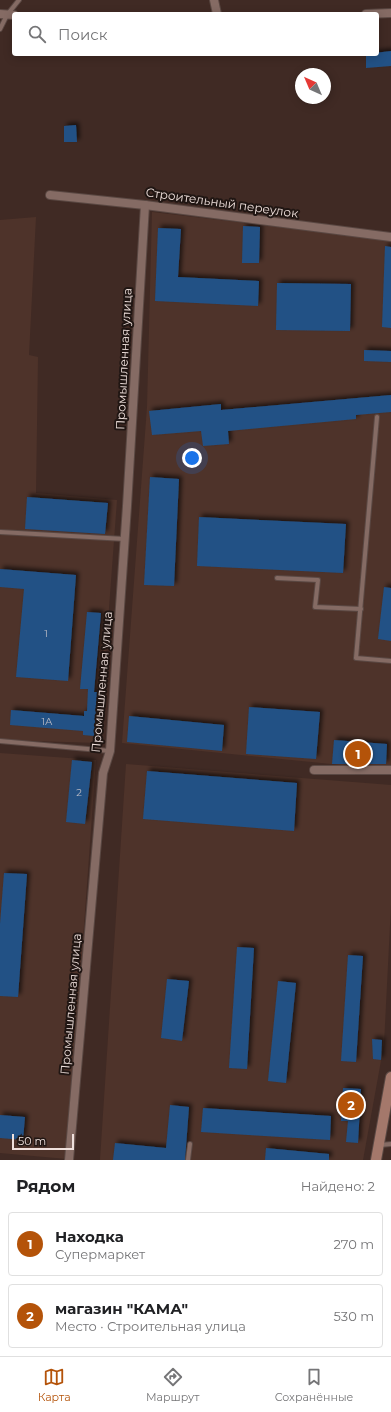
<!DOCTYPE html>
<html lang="ru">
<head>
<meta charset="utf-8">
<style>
  :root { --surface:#fff; --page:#f2f2f2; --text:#202124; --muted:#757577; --line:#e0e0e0; --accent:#b45309 }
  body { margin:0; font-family:Montserrat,sans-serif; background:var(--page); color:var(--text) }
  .compass { position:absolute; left:295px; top:68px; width:36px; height:36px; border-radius:50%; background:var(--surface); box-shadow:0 2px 10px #0003; rotate:316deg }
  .scale { position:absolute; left:12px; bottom:10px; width:62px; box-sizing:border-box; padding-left:4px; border:2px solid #efe0dc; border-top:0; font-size:11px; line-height:14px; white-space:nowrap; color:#efe0dc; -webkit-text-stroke:3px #201613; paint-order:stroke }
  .you { position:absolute; left:192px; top:458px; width:14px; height:14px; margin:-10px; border:3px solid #fff; border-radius:50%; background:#1a73e8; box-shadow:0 0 0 6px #1a73e833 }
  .badge { display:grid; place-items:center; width:26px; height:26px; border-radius:50%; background:var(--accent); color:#fff; font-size:13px; font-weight:700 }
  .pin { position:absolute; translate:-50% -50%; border:2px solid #fff; box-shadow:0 1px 4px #0006 }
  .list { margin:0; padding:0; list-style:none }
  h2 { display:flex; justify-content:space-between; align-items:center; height:52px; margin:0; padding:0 16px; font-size:17px }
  h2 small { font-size:13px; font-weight:400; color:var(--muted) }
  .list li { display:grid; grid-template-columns:26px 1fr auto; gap:12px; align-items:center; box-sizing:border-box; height:64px; margin:0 8px 8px; padding:0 8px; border:1px solid var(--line); border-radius:4px }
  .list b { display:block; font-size:15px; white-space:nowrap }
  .list p { margin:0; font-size:13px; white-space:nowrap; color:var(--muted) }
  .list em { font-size:13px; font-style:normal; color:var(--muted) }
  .icon { flex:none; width:22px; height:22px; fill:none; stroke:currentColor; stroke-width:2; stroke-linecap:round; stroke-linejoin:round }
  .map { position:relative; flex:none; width:391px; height:1160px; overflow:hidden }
  .search { position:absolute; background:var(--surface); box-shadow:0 2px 10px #0003; left:12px; right:12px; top:12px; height:44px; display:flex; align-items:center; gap:10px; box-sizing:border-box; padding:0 14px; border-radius:4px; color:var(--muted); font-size:15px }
  .sheet { height:196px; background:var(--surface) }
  nav { display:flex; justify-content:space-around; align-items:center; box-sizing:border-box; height:56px; border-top:1px solid var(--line); background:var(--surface); font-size:11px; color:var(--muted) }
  nav a { display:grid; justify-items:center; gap:2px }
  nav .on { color:var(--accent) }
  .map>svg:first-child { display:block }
  .built { fill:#4e332a }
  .building { fill:#215185; filter:url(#shadow) }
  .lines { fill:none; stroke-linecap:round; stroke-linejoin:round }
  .lane-casing { stroke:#5a4843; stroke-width:6 }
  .street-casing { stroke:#5a4843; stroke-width:10 }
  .secondary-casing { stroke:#5a4843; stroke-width:12 }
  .lane { stroke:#856b64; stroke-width:4 }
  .street { stroke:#856b64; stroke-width:8 }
  .secondary { stroke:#a4786b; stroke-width:10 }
  .labels { text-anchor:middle; stroke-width:4; stroke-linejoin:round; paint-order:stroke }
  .number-label { font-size:10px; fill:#bcbcc6 }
  .street-label { font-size:12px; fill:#efe0dc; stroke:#201613 }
</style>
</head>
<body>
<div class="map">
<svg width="391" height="1160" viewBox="0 0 391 1160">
  <defs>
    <filter id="shadow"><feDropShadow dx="3" dy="-3" stdDeviation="2" flood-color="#0009"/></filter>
  </defs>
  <rect width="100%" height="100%" fill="#402a24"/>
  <g class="built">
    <path d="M 152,212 L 391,240 L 391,770 L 122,743 L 147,407 Z"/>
    <path d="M 36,217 L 29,355 L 38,357 L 36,493 L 117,500 L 99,743 L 0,740 L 0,220 Z"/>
    <path d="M 0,753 L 96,760 L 67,1159 L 0,1153 Z"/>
    <path d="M 126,764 L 391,785 L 391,905 L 384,1044 L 363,1160 L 100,1160 Z"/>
  </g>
  <g class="building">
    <path d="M 391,51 L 391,66 L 366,68 L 366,54 Z"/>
    <path d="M 76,125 L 77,142 L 64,142 L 64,126 Z"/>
    <path d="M 243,226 L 260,227 L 259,263 L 242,263 Z"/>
    <path d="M 158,228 L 181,229 L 178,277 L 259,281 L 258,306 L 155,301 Z"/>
    <path d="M 385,246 L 391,247 L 391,328 L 382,327 Z"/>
    <path d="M 277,283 L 351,284 L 350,331 L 276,330 Z"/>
    <path d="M 364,350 L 391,351 L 391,362 L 364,361 Z"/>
    <path d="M 391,395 L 391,412 L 356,415 L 356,419 L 228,431 L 229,444 L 203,446 L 201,431 L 152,435 L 149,411 L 221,404 L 221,410 Z"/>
    <path d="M 150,477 L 179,479 L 174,586 L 144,585 Z"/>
    <path d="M 27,497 L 108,503 L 105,534 L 25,529 Z"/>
    <path d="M 199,517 L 346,524 L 343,573 L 197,566 Z"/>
    <path d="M 0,569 L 76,575 L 68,681 L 16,677 L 24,589 L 0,587 Z"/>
    <path d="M 384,587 L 391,588 L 391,641 L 378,639 Z"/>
    <path d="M 87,612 L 101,613 L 94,692 L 97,692 L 94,736 L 83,735 L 83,731 L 10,725 L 11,710 L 84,716 L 84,711 L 87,711 L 88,689 L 80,689 Z"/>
    <path d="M 249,707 L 320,712 L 316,759 L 246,754 Z"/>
    <path d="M 129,716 L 224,725 L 222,751 L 127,742 Z"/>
    <path d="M 334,740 L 387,744 L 386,764 L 332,764 Z"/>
    <path d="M 72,760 L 92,762 L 85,824 L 66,822 Z"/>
    <path d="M 147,771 L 297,783 L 294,831 L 143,819 Z"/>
    <path d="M 4,873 L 27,874 L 18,997 L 0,996 L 0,924 Z"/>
    <path d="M 237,947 L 254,948 L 247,1069 L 229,1068 Z"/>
    <path d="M 348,955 L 363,956 L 356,1062 L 341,1061 Z"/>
    <path d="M 167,979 L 189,981 L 182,1041 L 161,1038 Z"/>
    <path d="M 278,981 L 296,983 L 286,1083 L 268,1081 Z"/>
    <path d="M 372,1039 L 382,1040 L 381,1060 L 373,1059 Z"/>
    <path d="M 343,1088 L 361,1089 L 358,1143 L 346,1142 L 348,1121 L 341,1121 Z"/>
    <path d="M 170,1105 L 189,1107 L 185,1160 L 113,1160 L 115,1143 L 166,1148 Z"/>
    <path d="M 203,1108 L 331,1116 L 330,1140 L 201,1132 Z"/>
    <path d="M 0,1115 L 25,1117 L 23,1140 L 0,1138 Z"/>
    <path d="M 266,1148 L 329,1154 L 329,1160 L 265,1160 Z"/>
  </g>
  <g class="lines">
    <g class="lane-casing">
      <g id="lane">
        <path d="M 0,29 L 7,15 L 19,0"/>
        <path d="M 377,417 L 356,658 L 391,661"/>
        <path d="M 0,532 L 125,539"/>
        <path d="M 277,578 L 318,580 L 315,607 L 361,609"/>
        <path d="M 0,741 L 110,751"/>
        <path d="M 380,1145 L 391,1144"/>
        <path d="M 188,1160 L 190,1144"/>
      </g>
    </g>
    <g class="street-casing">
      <g id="street">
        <path d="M 214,0 L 217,14"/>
        <path d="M 0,14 L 14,15"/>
        <path d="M 366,14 L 391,13"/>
        <path d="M 50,195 L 145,205 L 391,237"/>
        <path d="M 314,770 L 391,770"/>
        <path d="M 69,1160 L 103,773 L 110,751 L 127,506 L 145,205"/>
      </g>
    </g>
    <g class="secondary-casing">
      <path id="secondary" d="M 376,1160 L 391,1077"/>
    </g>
    <use href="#lane" class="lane"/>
    <use href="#street" class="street"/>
    <use href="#secondary" class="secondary"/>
  </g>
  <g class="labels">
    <g class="number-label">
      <text x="46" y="637">1</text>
      <text x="47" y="725">1А</text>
      <text x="79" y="796">2</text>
    </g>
    <g class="street-label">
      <text transform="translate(222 203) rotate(8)" y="4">Строительный переулок</text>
      <text transform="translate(124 359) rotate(-87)" y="4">Промышленная улица</text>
      <text transform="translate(102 682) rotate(-85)" y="4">Промышленная улица</text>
      <text transform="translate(71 1004) rotate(-85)" y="4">Промышленная улица</text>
    </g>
  </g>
</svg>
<svg class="compass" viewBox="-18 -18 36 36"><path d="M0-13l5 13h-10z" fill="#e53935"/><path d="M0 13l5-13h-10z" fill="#757577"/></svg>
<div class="scale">50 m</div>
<div class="you"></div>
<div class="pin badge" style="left:358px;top:754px">1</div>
<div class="pin badge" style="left:351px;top:1105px">2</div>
<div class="search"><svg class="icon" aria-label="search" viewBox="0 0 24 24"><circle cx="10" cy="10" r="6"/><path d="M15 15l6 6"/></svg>Поиск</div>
</div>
<section class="sheet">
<h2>Рядом<small>Найдено: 2</small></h2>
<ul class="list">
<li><span class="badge">1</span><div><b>Находка</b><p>Супермаркет</p></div><em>270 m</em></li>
<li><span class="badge">2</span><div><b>магазин &quot;КАМА&quot;</b><p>Место · Строительная улица</p></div><em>530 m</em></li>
</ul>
</section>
<nav>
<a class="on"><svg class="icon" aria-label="map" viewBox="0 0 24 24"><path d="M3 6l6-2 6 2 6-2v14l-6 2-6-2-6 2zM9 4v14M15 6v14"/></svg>Карта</a>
<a><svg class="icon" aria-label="directions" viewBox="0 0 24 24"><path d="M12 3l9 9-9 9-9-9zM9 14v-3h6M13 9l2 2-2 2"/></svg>Маршрут</a>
<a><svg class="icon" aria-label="saved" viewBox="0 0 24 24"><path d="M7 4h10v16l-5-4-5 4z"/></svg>Сохранённые</a>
</nav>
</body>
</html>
